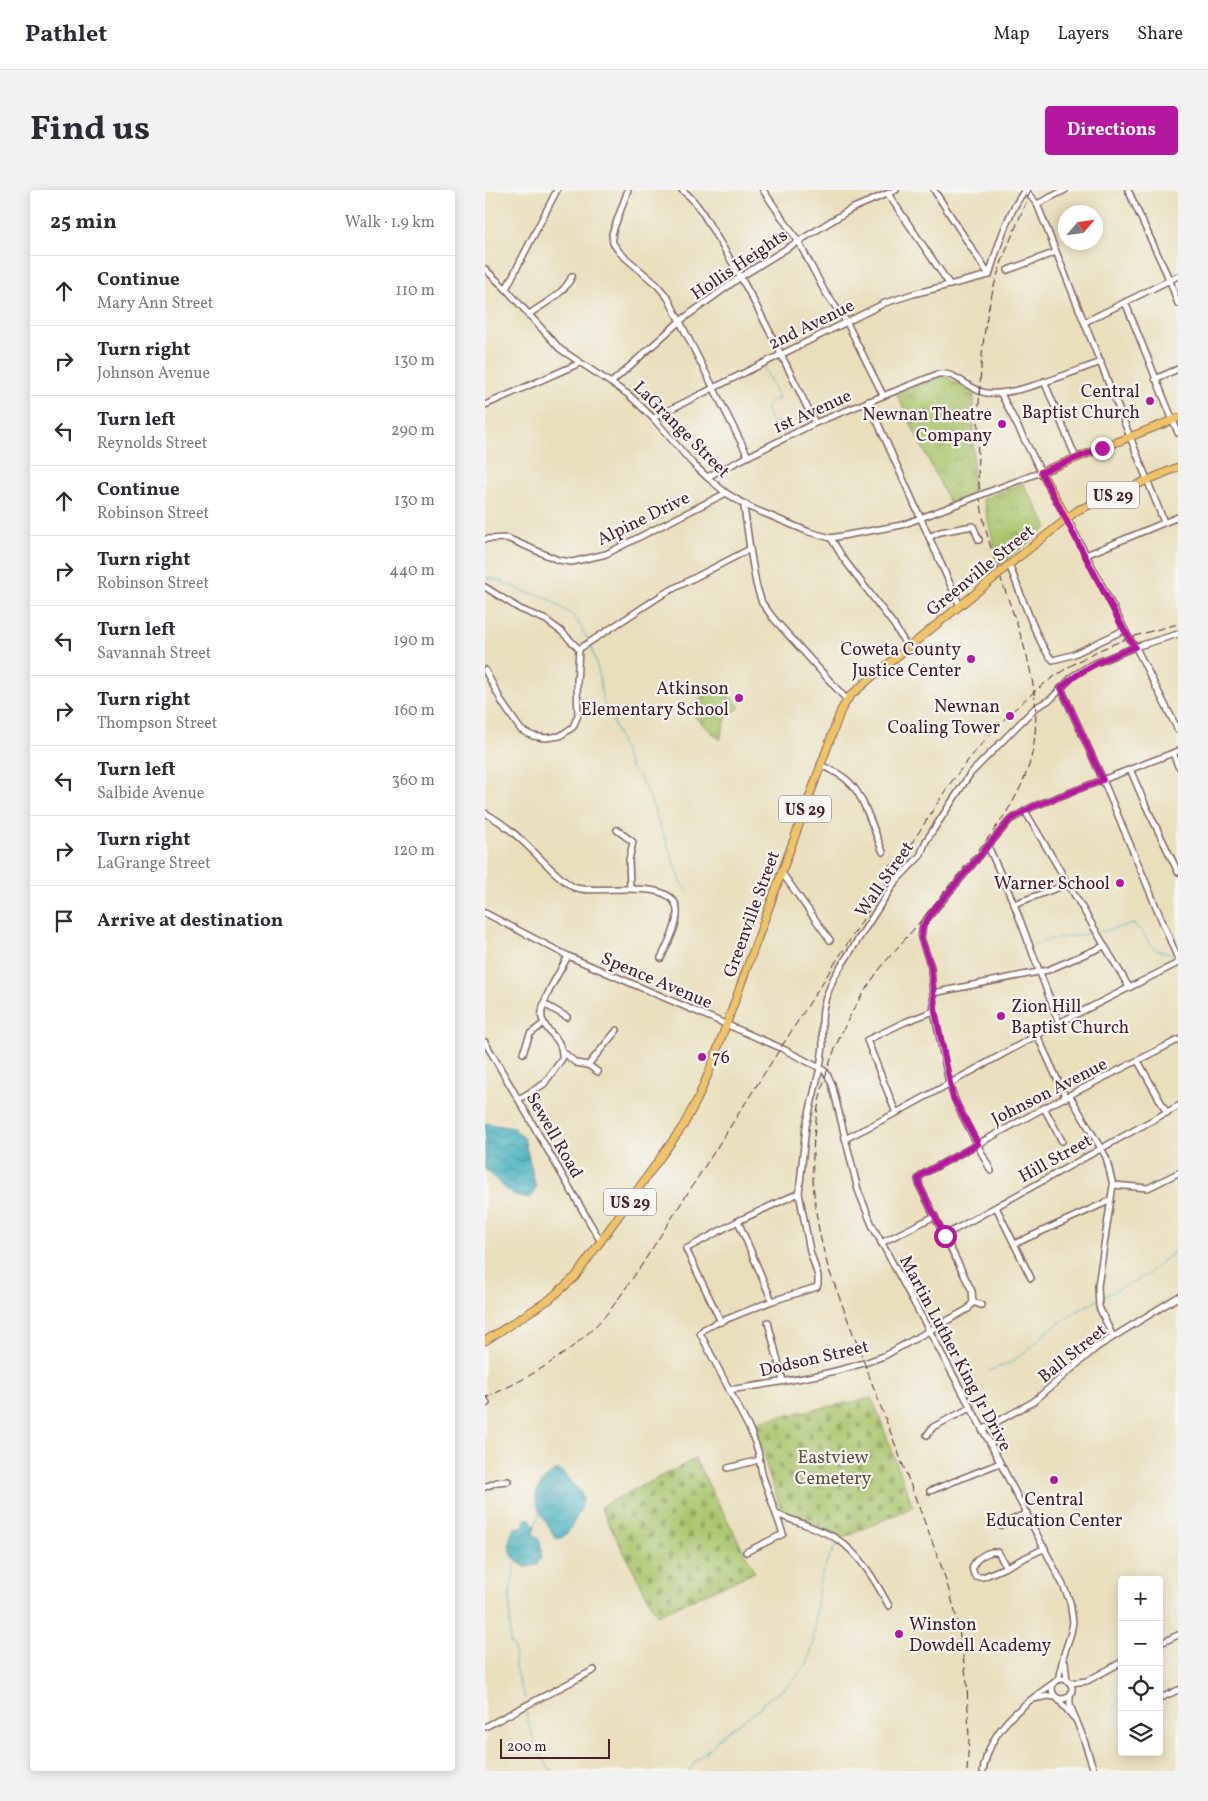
<!DOCTYPE html>
<html lang="en">
<head>
<meta charset="utf-8">
<style>
  :root { --surface:#fff; --page:#f2f2f3; --text:#2b2b33; --muted:#7c7c81; --line:#e1e1e2; --accent:#b5179e }
  body { margin:0; font-family:Vollkorn,serif; background:var(--page); color:var(--text) }
  .controls { position:absolute; right:15px; bottom:15px; display:grid; overflow:hidden; border-radius:5px; box-shadow:0 2px 12px #0003 }
  .controls button { width:45px; height:45px; display:grid; place-items:center; padding:0; border:0; border-bottom:1px solid var(--line); background:var(--surface); color:var(--text); font:25px sans-serif }
  .compass { position:absolute; left:573px; top:15px; width:45px; height:45px; border-radius:50%; background:var(--surface); box-shadow:0 2px 12px #0003; rotate:62deg }
  .scale { position:absolute; left:15px; bottom:12px; width:110px; box-sizing:border-box; padding-left:5px; border:2px solid #4a1f2b; border-top:0; font-size:14px; line-height:18px; white-space:nowrap; color:#4a1f2b; -webkit-text-stroke:4px #f6f6f2; paint-order:stroke }
  .stop { position:absolute; width:15px; height:15px; margin:-11px; border:4px solid #b5179e; border-radius:50%; background:#fff }
  .stop.end { background:#b5179e; border-color:#fff; box-shadow:0 1px 5px #0008 }
  .list { margin:0; padding:0; list-style:none }
  h2 { display:flex; justify-content:space-between; align-items:center; height:65px; margin:0; padding:0 20px; font-size:21px }
  h2 small { font-size:16px; font-weight:400; color:var(--muted) }
  .list li { display:grid; grid-template-columns:32px 1fr auto; gap:15px; align-items:center; box-sizing:border-box; height:70px; padding:0 20px; border-top:1px solid var(--line) }
  .list b { display:block; font-size:19px; white-space:nowrap }
  .list p { margin:0; font-size:16px; white-space:nowrap; color:var(--muted) }
  .list em { font-size:16px; font-style:normal; color:var(--muted) }
  .icon { flex:none; width:28px; height:28px; fill:none; stroke:currentColor; stroke-width:2; stroke-linecap:round; stroke-linejoin:round }
  .map { position:relative; flex:none; width:693px; height:1581px; overflow:hidden; border-radius:5px }
  header { display:flex; align-items:center; gap:30px; box-sizing:border-box; height:70px; padding:0 25px; background:var(--surface); border-bottom:1px solid var(--line) }
  header strong { font-size:24px }
  nav { display:flex; gap:28px; margin-inline-start:auto; font-size:18px }
  .intro { display:flex; align-items:center; justify-content:space-between; box-sizing:border-box; height:120px; padding:0 30px }
  h1 { margin:0; font-size:35px }
  .button { padding:12px 22px; border-radius:5px; background:var(--accent); color:#fff; font-size:18px; font-weight:700 }
  main { display:flex; gap:30px; padding:0 30px }
  aside { flex:1; background:var(--surface); border-radius:5px; box-shadow:0 2px 12px #0003 }
  .map>svg:first-child { display:block }
  .grass { fill:url(#grass-tufts); stroke:#7a724b }
  .cemetery { fill:url(#cemetery-stones); stroke:#7a724b }
  .water { fill:url(#water-waves); stroke:#446674 }
  .lines { fill:none; stroke-linecap:round; stroke-linejoin:round }
  .stream { stroke:#3fadbd; stroke-width:1 }
  .minor-casing { stroke:#82625d; stroke-width:8 }
  .major-casing { stroke:#82625d; stroke-width:9 }
  .minor { stroke:#fff; stroke-width:5 }
  .major { stroke:#f1c369; stroke-width:7 }
  .rail { stroke:#4a1f2b; stroke-width:1; stroke-dasharray:8 4; stroke-linecap:butt }
  .minor-bridge-casing { stroke:#82625d; stroke-width:8; stroke-linecap:butt }
  .major-bridge-casing { stroke:#82625d; stroke-width:9; stroke-linecap:butt }
  .minor-bridge { stroke:#fff; stroke-width:5 }
  .major-bridge { stroke:#f1c369; stroke-width:7 }
  .route { stroke:#b5179e; stroke-width:6 }
  .poi-dot { fill:#b5179e; stroke:#f6f6f2; stroke-width:2 }
  .labels { text-anchor:middle; stroke-width:4.5; stroke-linejoin:round; paint-order:stroke }
  .shield { fill:#f6f6f2; stroke:#7e6067; stroke-width:1 }
  .shield-label { font-size:16px; font-weight:bold; fill:#4a1f2b }
  .street-label { font-size:18px; fill:#4a1f2b; stroke:#f6f6f2 }
  .poi-label { font-size:18px; fill:#4a1f2b; stroke:#f6f6f2; text-anchor:end }
  .park-label { font-size:18px; fill:#66513e; stroke:#f6f6f2 }
</style>
</head>
<body>
<header>
<strong>Pathlet</strong>
<nav><a>Map</a><a>Layers</a><a>Share</a></nav>
</header>
<div class="intro"><h1>Find us</h1><a class="button">Directions</a></div>
<main>
<aside>
<h2>25 min<small>Walk · 1.9 km</small></h2>
<ul class="list">
<li><svg class="icon" aria-label="ahead" viewBox="0 0 24 24"><path d="M12 20V5M6 11l6-6 6 6"/></svg><div><b>Continue</b><p>Mary Ann Street</p></div><em>110 m</em></li>
<li><svg class="icon" aria-label="right" viewBox="0 0 24 24"><path d="M7 20v-9h11M14 6l5 5-5 5"/></svg><div><b>Turn right</b><p>Johnson Avenue</p></div><em>130 m</em></li>
<li><svg class="icon" aria-label="left" viewBox="0 0 24 24"><path d="M17 20v-9H6M10 6l-5 5 5 5"/></svg><div><b>Turn left</b><p>Reynolds Street</p></div><em>290 m</em></li>
<li><svg class="icon" aria-label="ahead" viewBox="0 0 24 24"><path d="M12 20V5M6 11l6-6 6 6"/></svg><div><b>Continue</b><p>Robinson Street</p></div><em>130 m</em></li>
<li><svg class="icon" aria-label="right" viewBox="0 0 24 24"><path d="M7 20v-9h11M14 6l5 5-5 5"/></svg><div><b>Turn right</b><p>Robinson Street</p></div><em>440 m</em></li>
<li><svg class="icon" aria-label="left" viewBox="0 0 24 24"><path d="M17 20v-9H6M10 6l-5 5 5 5"/></svg><div><b>Turn left</b><p>Savannah Street</p></div><em>190 m</em></li>
<li><svg class="icon" aria-label="right" viewBox="0 0 24 24"><path d="M7 20v-9h11M14 6l5 5-5 5"/></svg><div><b>Turn right</b><p>Thompson Street</p></div><em>160 m</em></li>
<li><svg class="icon" aria-label="left" viewBox="0 0 24 24"><path d="M17 20v-9H6M10 6l-5 5 5 5"/></svg><div><b>Turn left</b><p>Salbide Avenue</p></div><em>360 m</em></li>
<li><svg class="icon" aria-label="right" viewBox="0 0 24 24"><path d="M7 20v-9h11M14 6l5 5-5 5"/></svg><div><b>Turn right</b><p>LaGrange Street</p></div><em>120 m</em></li>
<li><svg class="icon" aria-label="arrive" viewBox="0 0 24 24"><path d="M6 21V4h12l-3 4 3 4H6"/></svg><div><b>Arrive at destination</b></div></li>
</ul>
</aside>
<div class="map">
<svg width="693" height="1581" viewBox="0 0 693 1581">
  <defs>
    <pattern id="grass-tufts" width="24" height="20" patternUnits="userSpaceOnUse" patternTransform="scale(1.25)"><rect width="24" height="20" fill="#a9c46b"/><path d="M3 7l-1-3M5 7V3M7 7l1-3M15 17l-1-3M17 17v-4M19 17l1-3" fill="none" stroke="#8c9f58"/></pattern>
    <pattern id="cemetery-stones" width="16" height="16" patternUnits="userSpaceOnUse" patternTransform="scale(1.25)"><rect width="16" height="16" fill="#a9c46b"/><path d="M2 7V4a2 2 0 0 1 4 0v3zM10 15v-3a2 2 0 0 1 4 0v3z" fill="#8c9f58"/></pattern>
    <pattern id="water-waves" width="16" height="10" patternUnits="userSpaceOnUse" patternTransform="scale(1.25)"><rect width="16" height="10" fill="#3fadbd"/><path d="M0 5q4-4 8 0t8 0" fill="none" stroke="#378c9a"/></pattern>
  </defs>
  <rect width="100%" height="100%" fill="#f6f6f2"/>
  <filter id="ink" filterUnits="userSpaceOnUse"><feTurbulence type="fractalNoise" baseFrequency=".02" numOctaves="2"/><feDisplacementMap in="SourceGraphic" scale="10" xChannelSelector="R" yChannelSelector="G"/><feConvolveMatrix kernelMatrix="1 2 1 2 8 2 1 2 1" color-interpolation-filters="sRGB"/></filter>
  <filter id="wash" filterUnits="userSpaceOnUse"><feTurbulence type="fractalNoise" baseFrequency=".0096" numOctaves="4" result="noise"/><feDisplacementMap in="SourceGraphic" scale="20" xChannelSelector="R" yChannelSelector="G"/><feGaussianBlur stdDeviation="1.12" result="paint"/><feColorMatrix in="noise" values="0 0 0 0 0 0 0 0 0 0 0 0 0 0 0 0 0 1.4 0 .05"/><feComposite in="paint" operator="in"/></filter>
  <g filter="url(#wash)">
    <rect width="100%" height="100%" fill="#eadfbb"/>
    <g class="grass">
      <path d="M 460,186 L 489,203 L 488,304 L 465,314 L 411,203 Z"/>
      <path d="M 538,293 L 563,337 L 514,376 L 498,309 Z"/>
      <path d="M 233,493 L 255,517 L 241,528 L 235,550 L 202,520 Z"/>
    </g>
    <g class="cemetery">
      <path d="M 387,1208 L 428,1317 L 358,1348 L 346,1342 L 297,1322 L 282,1279 L 279,1260 L 267,1232 Z"/>
      <path d="M 210,1269 L 270,1382 L 172,1425 L 115,1317 Z"/>
    </g>
    <g class="water">
      <path d="M 0,933 L 29,938 L 39,948 L 51,997 L 47,1007 C 29,1013 12,990 0,979 Z"/>
      <path d="M 73,1280 C 79,1282 81,1286 84,1290 C 89,1297 96,1299 98,1309 C 99,1316 85,1342 79,1346 C 76,1349 75,1348 72,1349 C 67,1345 52,1317 51,1310 C 49,1300 63,1283 73,1280 Z"/>
      <path d="M 44,1328 L 50,1336 L 48,1343 L 55,1351 L 56,1357 L 56,1368 L 52,1375 L 41,1377 C 25,1369 19,1356 29,1339 L 34,1337 L 39,1337 L 39,1330 Z"/>
    </g>
    <g class="lines">
      <g class="stream">
        <path d="M 278,176 L 294,209 L 288,210 L 281,216 L 284,226 L 295,248"/>
        <path d="M 0,387 L 16,391 L 42,403 L 61,407 L 90,427 L 103,450"/>
        <path d="M 105,454 C 109,464 112,474 114,485 C 117,501 115,510 125,524 L 145,577 L 154,586 L 164,606 L 197,694 L 203,700"/>
        <path d="M 614,742 L 648,734 C 667,746 658,761 688,764"/>
        <path d="M 548,755 L 561,750 L 609,743"/>
        <path d="M 616,1108 L 662,1085 L 681,1068 L 693,1060"/>
        <path d="M 503,1181 L 525,1173 L 549,1155 L 560,1143 L 590,1122 L 613,1110"/>
        <path d="M 50,1335 L 56,1321"/>
        <path d="M 31,1372 L 25,1402 L 25,1452 L 29,1457 L 30,1479 L 40,1509"/>
        <path d="M 41,1521 C 46,1544 52,1564 67,1581"/>
        <path d="M 204,1581 L 211,1570 L 230,1554 L 233,1548 L 274,1519 L 283,1509 L 301,1498 L 322,1474 L 328,1455 L 334,1393 L 341,1374 L 351,1355"/>
      </g>
    </g>
  </g>
  <g filter="url(#ink)">
    <g class="lines">
      <g class="minor-casing">
        <g id="minor">
          <path d="M 143,0 L 127,44 L 128,53 L 135,63 L 172,95 L 183,108 L 263,266"/>
          <path d="M 197,0 C 214,13 222,31 233,49 C 270,108 299,171 330,233"/>
          <path d="M 278,0 L 313,51 L 340,102 L 361,131 L 398,205"/>
          <path d="M 449,0 L 504,85"/>
          <path d="M 540,0 L 552,14 L 679,332"/>
          <path d="M 643,0 L 685,91 L 693,114"/>
          <path d="M 403,4 L 465,95"/>
          <path d="M 552,14 L 580,0"/>
          <path d="M 0,79 L 21,99 L 75,159 L 144,205 L 168,228 L 208,274 L 222,287 L 241,303 L 264,317 L 324,342 L 346,348 L 417,335 L 475,313"/>
          <path d="M 523,80 L 571,62"/>
          <path d="M 504,85 C 513,56 522,24 540,0"/>
          <path d="M 21,99 L 72,0"/>
          <path d="M 640,112 L 693,243"/>
          <path d="M 43,125 C 58,114 80,104 87,86"/>
          <path d="M 600,132 L 693,86"/>
          <path d="M 670,189 L 693,179"/>
          <path d="M 559,191 L 591,268"/>
          <path d="M 127,192 L 195,131 L 257,86 L 366,19 L 411,0"/>
          <path d="M 383,211 L 475,416"/>
          <path d="M 0,215 L 95,173"/>
          <path d="M 168,228 L 400,113 L 428,104 L 504,85"/>
          <path d="M 222,287 L 330,233 L 453,184 C 472,181 484,201 502,203 C 531,206 587,182 616,172"/>
          <path d="M 511,299 L 556,282 L 516,204"/>
          <path d="M 261,315 L 259,317 L 265,359 L 271,394 L 277,413 L 289,429 L 362,510"/>
          <path d="M 582,328 L 641,442"/>
          <path d="M 444,347 L 455,342 L 488,336 L 494,350"/>
          <path d="M 346,348 L 358,368 L 409,435 L 423,458"/>
          <path d="M 0,349 L 22,348 L 73,370 L 87,372 L 121,364 L 241,303"/>
          <path d="M 601,365 L 693,327"/>
          <path d="M 524,375 C 533,395 554,459 568,470 L 587,465 L 639,440"/>
          <path d="M 0,397 L 35,419 L 61,430 L 77,442 L 94,459 L 92,493 L 93,525 L 88,537 L 75,546 L 60,548 L 48,546 L 36,540 L 18,514 L 0,480"/>
          <path d="M 650,456 L 693,540"/>
          <path d="M 94,459 L 180,403 L 265,359"/>
          <path d="M 576,498 L 618,590 L 693,769"/>
          <path d="M 688,563 L 693,576"/>
          <path d="M 335,575 C 346,580 358,585 366,594 C 379,607 390,644 398,662"/>
          <path d="M 645,579 L 660,614 L 693,682"/>
          <path d="M 540,621 L 644,797"/>
          <path d="M 0,623 C 21,634 40,653 56,669 C 66,679 76,690 88,697 C 110,707 196,683 192,725 C 191,739 182,755 176,768"/>
          <path d="M 132,640 L 148,652 L 144,670 L 145,698"/>
          <path d="M 503,656 L 529,714 L 574,833"/>
          <path d="M 406,678 L 415,687"/>
          <path d="M 297,683 L 345,750"/>
          <path d="M 529,714 L 583,694"/>
          <path d="M 0,723 L 83,766 L 296,858 L 335,878 L 341,882 L 347,894 L 373,1000 L 387,1035 L 506,1255 L 578,1395 L 585,1412 L 588,1432 L 586,1443 L 579,1464 L 573,1490"/>
          <path d="M 448,803 L 563,780 L 619,756"/>
          <path d="M 59,814 L 82,827"/>
          <path d="M 552,845 L 581,908"/>
          <path d="M 0,852 L 116,1052"/>
          <path d="M 78,862 L 91,873 L 103,875 L 132,840"/>
          <path d="M 38,863 L 45,844 L 59,833"/>
          <path d="M 653,871 L 682,923"/>
          <path d="M 103,875 L 113,882"/>
          <path d="M 585,906 L 621,967 L 628,995 L 613,1096 L 614,1117 L 628,1147"/>
          <path d="M 34,909 L 59,894 L 77,869 C 79,847 61,845 57,828 C 54,813 76,780 83,766"/>
          <path d="M 559,918 L 577,951"/>
          <path d="M 411,923 L 382,850 L 420,832 L 449,821"/>
          <path d="M 360,949 L 411,923 L 574,833 L 693,773"/>
          <path d="M 506,981 L 472,915 L 464,893 L 449,821 L 446,777 L 436,748 L 438,735 L 441,730 L 503,656 L 525,630 L 547,617 L 693,561"/>
          <path d="M 628,995 L 663,998 L 693,983"/>
          <path d="M 511,1017 L 546,1088"/>
          <path d="M 253,1031 L 287,1111"/>
          <path d="M 460,1045 L 693,916"/>
          <path d="M 396,1053 L 450,1026"/>
          <path d="M 529,1054 L 626,1010"/>
          <path d="M 488,1112 L 496,1115"/>
          <path d="M 236,1132 L 201,1059 L 253,1031 L 314,1003"/>
          <path d="M 283,1132 L 298,1191"/>
          <path d="M 244,1200 C 296,1192 350,1185 399,1166 L 483,1119 L 488,1112 L 487,1101 L 435,997 L 433,989 L 438,984 L 559,918 L 693,850"/>
          <path d="M 0,1210 L 2,1213 L 0,1214"/>
          <path d="M 497,1240 L 548,1212 L 612,1157 L 693,1107"/>
          <path d="M 442,1245 L 448,1237 L 485,1218"/>
          <path d="M 243,1278 L 274,1270"/>
          <path d="M 0,1297 L 12,1292 L 23,1291"/>
          <path d="M 445,1301 L 515,1273"/>
          <path d="M 291,1324 C 311,1332 334,1338 352,1349 C 375,1364 391,1392 404,1416"/>
          <path d="M 516,1335 L 542,1323"/>
          <path d="M 261,1362 L 298,1344 L 277,1284 L 273,1261 L 266,1242 L 215,1143 L 219,1139 L 227,1135 L 287,1111 L 332,1097 L 333,1094 L 333,1086 L 325,1061 L 314,1003 L 321,936 L 335,878 L 338,856 L 337,831 L 338,819 L 341,807 L 349,787 L 410,692 L 435,666 L 441,651 L 485,584 L 550,518 L 566,509 L 588,486 L 606,475 L 650,457 L 693,444"/>
          <path d="M 506,1362 L 513,1362 L 521,1377 L 498,1387 L 491,1387 C 481,1375 496,1365 506,1362 Z"/>
          <path d="M 521,1377 L 560,1358"/>
          <path d="M 674,1454 L 693,1445"/>
          <path d="M 580,1472 L 582,1491"/>
          <circle cx="577" cy="1499" r="10"/>
          <path d="M 585,1493 L 602,1491 L 637,1472"/>
          <path d="M 585,1506 L 585,1515 L 598,1547 L 609,1581"/>
          <path d="M 674,1506 L 678,1507 L 693,1500"/>
          <path d="M 572,1508 L 589,1528"/>
          <path d="M 548,1509 L 563,1506 L 570,1507"/>
          <path d="M 0,1537 L 109,1480"/>
          <path d="M 498,1581 C 505,1538 537,1515 570,1492"/>
        </g>
      </g>
      <g class="major-casing">
        <g id="major">
          <path d="M 582,328 L 556,282 L 693,228"/>
          <path d="M 520,378 L 593,320 L 693,277"/>
          <path d="M 0,1151 L 65,1109 L 90,1087 L 198,936 L 213,908 L 224,882 L 356,520 L 365,506 L 388,486 L 508,389"/>
        </g>
      </g>
      <use href="#minor" class="minor"/>
      <use href="#major" class="major"/>
      <g class="rail">
        <path d="M 0,1208 C 48,1186 91,1161 125,1120 C 136,1106 146,1090 156,1076 L 464,595 C 506,538 557,484 624,456 C 646,446 670,440 693,434"/>
        <path d="M 482,1581 L 484,1549 L 482,1493 L 473,1433 L 466,1407 L 457,1378 L 344,1080 C 313,978 326,878 387,790 C 399,772 414,756 428,740 C 443,722 457,704 472,686 C 501,650 534,615 546,568 C 566,487 518,413 500,336 C 491,296 492,255 494,214 C 496,173 498,133 510,93 C 519,61 534,31 546,0"/>
      </g>
      <g class="minor-bridge-casing">
        <g id="minor-bridge">
          <path d="M 475,313 L 511,299"/>
          <path d="M 641,443 L 648,454"/>
        </g>
      </g>
      <g class="major-bridge-casing">
        <path id="major-bridge" d="M 508,389 L 520,378"/>
      </g>
      <use href="#minor-bridge" class="minor-bridge"/>
      <use href="#major-bridge" class="major-bridge"/>
    </g>
  </g>
  <g class="lines" filter="url(#ink)">
    <path class="route" d="M 460,1046 L 435,997 L 433,989 L 438,984 L 493,954 L 468,907 L 450,821 L 446,777 L 436,748 L 438,736 L 448,721 L 525,630 L 547,617 L 618,590 L 576,498 C 598,477 622,468 650,457 L 639,440 L 556,282 L 617,258"/>
  </g>
  <g class="poi-dot">
    <circle cx="665" cy="211" r="5"/>
    <circle cx="517" cy="234" r="5"/>
    <circle cx="486" cy="469" r="5"/>
    <circle cx="254" cy="508" r="5"/>
    <circle cx="525" cy="526" r="5"/>
    <circle cx="635" cy="693" r="5"/>
    <circle cx="516" cy="826" r="5"/>
    <circle cx="217" cy="867" r="5"/>
    <circle cx="569" cy="1290" r="5"/>
    <circle cx="414" cy="1444" r="5"/>
  </g>
  <g class="labels">
    <g class="shield">
      <rect x="602" y="291.5" width="52" height="27" rx="4"/>
      <rect x="294" y="605.5" width="52" height="27" rx="4"/>
      <rect x="119" y="998.5" width="52" height="27" rx="4"/>
    </g>
    <g class="shield-label">
      <text x="628" y="311">US 29</text>
      <text x="320" y="625">US 29</text>
      <text x="145" y="1018">US 29</text>
    </g>
    <g class="street-label">
      <text transform="translate(254 74) rotate(-34)" y="6">Hollis Heights</text>
      <text transform="translate(326 134) rotate(-26)" y="6">2nd Avenue</text>
      <text transform="translate(327 221) rotate(-24)" y="6">1st Avenue</text>
      <text transform="translate(197 239) rotate(45)" y="6">LaGrange Street</text>
      <text transform="translate(158 328) rotate(-26)" y="6">Alpine Drive</text>
      <text transform="translate(495 380) rotate(-39)" y="6">Greenville Street</text>
      <text transform="translate(399 689) rotate(-55)" y="6">Wall Street</text>
      <text transform="translate(266 724) rotate(-70)" y="6">Greenville Street</text>
      <text transform="translate(172 790) rotate(23)" y="6">Spence Avenue</text>
      <text transform="translate(564 901) rotate(-27)" y="6">Johnson Avenue</text>
      <text transform="translate(70 945) rotate(60)" y="6">Sewell Road</text>
      <text transform="translate(570 968) rotate(-29)" y="6">Hill Street</text>
      <text transform="translate(471 1163) rotate(62)" y="6">Martin Luther King Jr Drive</text>
      <text transform="translate(587 1163) rotate(-39)" y="6">Ball Street</text>
      <text transform="translate(329 1168) rotate(-13)" y="6">Dodson Street</text>
    </g>
    <g class="poi-label">
      <text x="655" y="207">Central<tspan x="655" dy="21">Baptist Church</tspan></text>
      <text x="507" y="230">Newnan Theatre<tspan x="507" dy="21">Company</tspan></text>
      <text x="476" y="465">Coweta County<tspan x="476" dy="21">Justice Center</tspan></text>
      <text x="244" y="504">Atkinson<tspan x="244" dy="21">Elementary School</tspan></text>
      <text x="515" y="522">Newnan<tspan x="515" dy="21">Coaling Tower</tspan></text>
      <text x="625" y="699">Warner School</text>
      <text x="526" y="822" text-anchor="start">Zion Hill<tspan x="526" dy="21">Baptist Church</tspan></text>
      <text x="227" y="873" text-anchor="start">76</text>
      <text x="569" y="1315" text-anchor="middle">Central<tspan x="569" dy="21">Education Center</tspan></text>
      <text x="424" y="1440" text-anchor="start">Winston<tspan x="424" dy="21">Dowdell Academy</tspan></text>
    </g>
    <g class="park-label">
      <text x="348" y="1273">Eastview<tspan x="348" dy="21">Cemetery</tspan></text>
    </g>
  </g>
</svg>
<div class="controls">
<button>+</button>
<button>−</button>
<button><svg class="icon" aria-label="locate" viewBox="0 0 24 24"><circle cx="12" cy="12" r="6"/><path d="M12 2v4M12 18v4M2 12h4M18 12h4"/></svg></button>
<button><svg class="icon" aria-label="layers" viewBox="0 0 24 24"><path d="M12 4l9 5-9 5-9-5zM3 14l9 5 9-5"/></svg></button>
</div>
<svg class="compass" viewBox="-18 -18 36 36"><path d="M0-13l5 13h-10z" fill="#e53935"/><path d="M0 13l5-13h-10z" fill="#7c7c81"/></svg>
<div class="scale">200 m</div>
<div class="stop" style="left:460px;top:1046px"></div>
<div class="stop end" style="left:617px;top:258px"></div>
</div>
</main>
</body>
</html>
